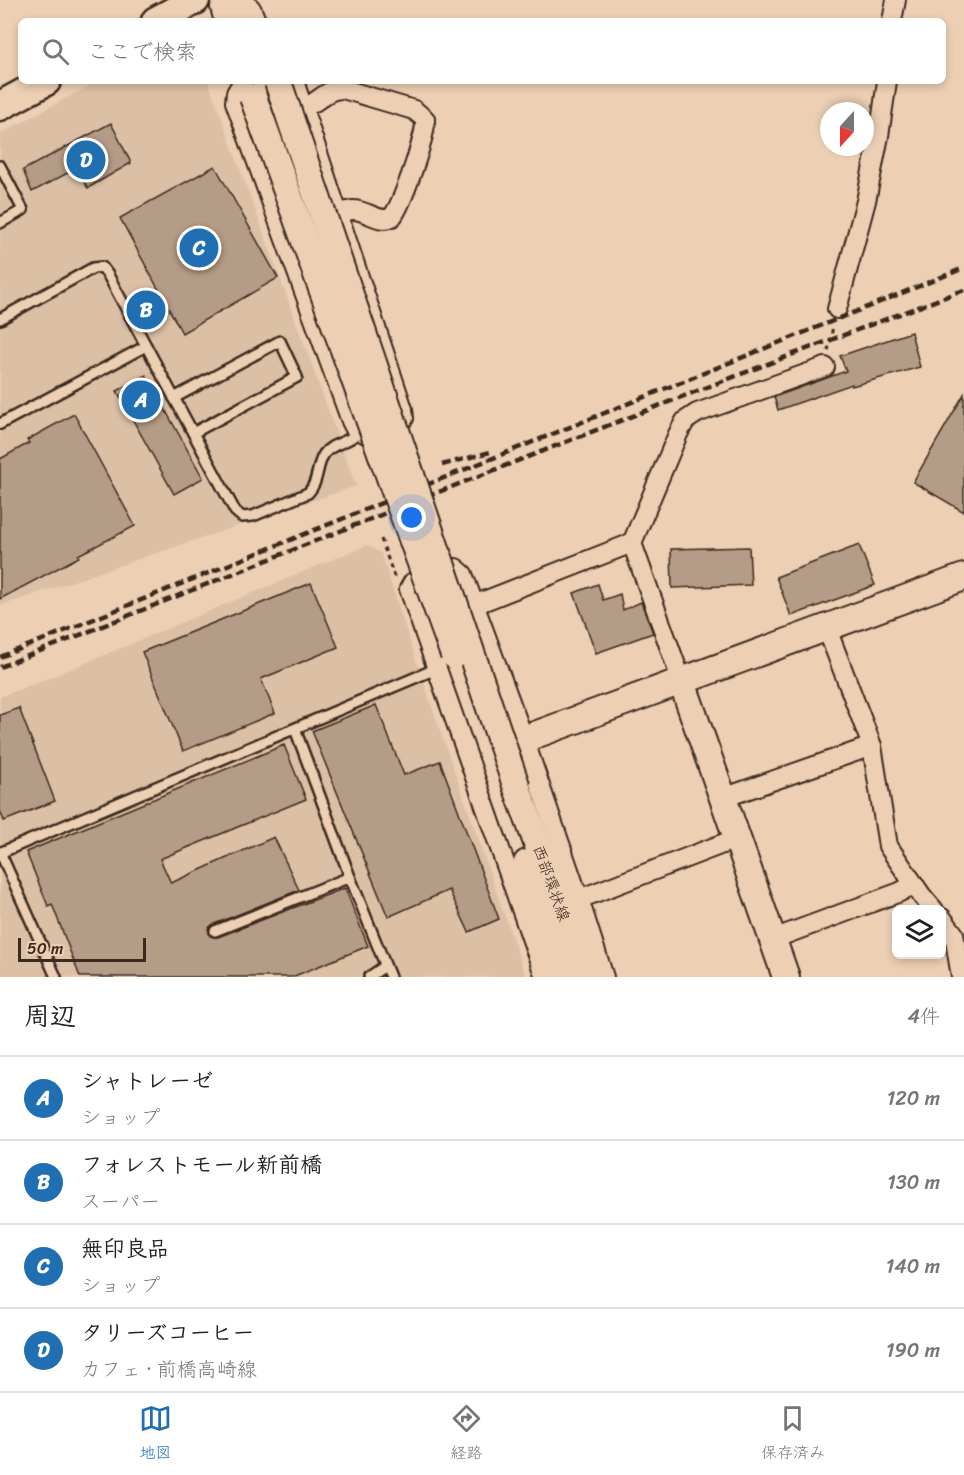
<!DOCTYPE html>
<html lang="ja">
<head>
<meta charset="utf-8">
<style>
  :root { --surface:#fff; --page:#f2f2f2; --text:#222; --muted:#767676; --line:#e0e0e0; --accent:#1f6fb2 }
  body { margin:0; font-family:Sriracha,"Klee One",sans-serif; background:var(--page); color:var(--text) }
  .controls { position:absolute; right:18px; bottom:18px; display:grid; overflow:hidden; border-radius:9px; box-shadow:0 3px 9px #0003 }
  .controls button { width:54px; height:54px; display:grid; place-items:center; padding:0; border:0; border-bottom:2px solid var(--line); background:var(--surface); color:var(--text); font:30px sans-serif }
  .compass { position:absolute; left:820px; top:102px; width:54px; height:54px; border-radius:50%; background:var(--surface); box-shadow:0 3px 9px #0003; rotate:201deg }
  .scale { position:absolute; left:18px; bottom:15px; width:128px; box-sizing:border-box; padding-left:6px; border:3px solid #3b2a1e; border-top:0; font-size:16px; line-height:21px; white-space:nowrap; color:#3b2a1e; -webkit-text-stroke:4px #edcfb4; paint-order:stroke }
  .you { position:absolute; left:412px; top:518px; width:21px; height:21px; margin:-15px; border:4px solid #fff; border-radius:50%; background:#1a73e8; box-shadow:0 0 0 9px #1a73e833 }
  .badge { display:grid; place-items:center; width:39px; height:39px; border-radius:50%; background:var(--accent); color:#fff; font-size:20px; font-weight:700 }
  .pin { position:absolute; translate:-50% -50%; border:3px solid #fff; box-shadow:0 2px 6px #0006 }
  .list { margin:0; padding:0; list-style:none }
  h2 { display:flex; justify-content:space-between; align-items:center; height:78px; margin:0; padding:0 24px; font-size:26px }
  h2 small { font-size:20px; font-weight:400; color:var(--muted) }
  .list li { display:grid; grid-template-columns:39px 1fr auto; gap:18px; align-items:center; box-sizing:border-box; height:84px; padding:0 24px; border-top:2px solid var(--line) }
  .list b { display:block; font-size:22px; white-space:nowrap }
  .list p { margin:0; font-size:20px; white-space:nowrap; color:var(--muted) }
  .list em { font-size:20px; font-style:normal; color:var(--muted) }
  .icon { flex:none; width:33px; height:33px; fill:none; stroke:currentColor; stroke-width:2; stroke-linecap:round; stroke-linejoin:round }
  .map { position:relative; flex:none; width:964px; height:977px; overflow:hidden }
  .search { position:absolute; background:var(--surface); box-shadow:0 3px 9px #0003; left:18px; right:18px; top:18px; height:66px; display:flex; align-items:center; gap:15px; box-sizing:border-box; padding:0 21px; border-radius:9px; color:var(--muted); font-size:22px }
  .sheet { height:414px; background:var(--surface) }
  nav { display:flex; justify-content:space-around; align-items:center; box-sizing:border-box; height:84px; border-top:2px solid var(--line); background:var(--surface); font-size:16px; color:var(--muted) }
  nav a { display:grid; justify-items:center; gap:3px }
  nav .on { color:var(--accent) }
  .map>svg:first-child { display:block }
  .built { fill:#dcc0a6 }
  .building { fill:#b59c86; stroke:#3b2a1e; stroke-width:1.5 }
  .lines { fill:none; stroke-linecap:round; stroke-linejoin:round }
  .lane-casing { stroke:#3b2a1e; stroke-width:14 }
  .street-casing { stroke:#3b2a1e; stroke-width:22 }
  .secondary-casing { stroke:#3b2a1e; stroke-width:30 }
  .primary-casing { stroke:#3b2a1e; stroke-width:33 }
  .path { stroke:#3b2a1e; stroke-width:3; stroke-dasharray:4.5 4.5; stroke-linecap:butt }
  .lane { stroke:#edcfb4; stroke-width:9 }
  .street { stroke:#edcfb4; stroke-width:18 }
  .secondary { stroke:#edcfb4; stroke-width:26 }
  .primary { stroke:#edcfb4; stroke-width:28 }
  .rail { stroke:#3b2a1e; stroke-width:4.5; stroke-dasharray:9 4.5; stroke-linecap:butt }
  .secondary-bridge-casing { stroke:#3b2a1e; stroke-width:30; stroke-linecap:butt }
  .secondary-bridge { stroke:#edcfb4; stroke-width:26 }
  .labels { text-anchor:middle; stroke-width:4.5; stroke-linejoin:round; paint-order:stroke }
  .street-label { font-size:16px; fill:#3b2a1e; stroke:#edcfb4 }
</style>
</head>
<body>
<div class="map">
<svg width="964" height="977" viewBox="0 0 964 977">
  <rect width="100%" height="100%" fill="#edcfb4"/>
  <filter id="ink" filterUnits="userSpaceOnUse"><feTurbulence type="fractalNoise" baseFrequency=".0167" numOctaves="2"/><feDisplacementMap in="SourceGraphic" scale="12" xChannelSelector="R" yChannelSelector="G"/><feConvolveMatrix kernelMatrix="1 2 1 2 8 2 1 2 1" color-interpolation-filters="sRGB"/></filter>
  <g filter="url(#ink)">
    <g class="built">
      <path d="M 98,81 L 208,81 L 356,486 L 0,606 L 0,134 Z"/>
      <path d="M 367,545 L 381,553 L 421,675 L 526,977 L 0,977 L 0,697 L 66,671 Z"/>
    </g>
    <g class="building">
      <path d="M 111,123 L 131,163 L 88,188 L 75,169 L 32,192 L 23,170 Z"/>
      <path d="M 215,166 L 278,278 L 182,333 L 120,218 Z"/>
      <path d="M 911,332 L 920,367 L 852,386 L 852,384 L 778,410 L 774,397 L 846,371 L 840,356 Z"/>
      <path d="M 146,375 L 203,478 L 174,494 L 117,391 Z"/>
      <path d="M 964,394 L 964,512 L 913,482 Z"/>
      <path d="M 74,414 L 135,526 L 78,555 L 79,557 L 0,599 L 0,459 L 29,443 L 27,440 Z"/>
      <path d="M 859,545 L 875,585 L 791,616 L 776,577 Z"/>
      <path d="M 749,547 L 751,585 L 672,588 L 671,549 Z"/>
      <path d="M 311,583 L 338,647 L 261,679 L 275,713 L 183,751 L 142,652 Z"/>
      <path d="M 598,584 L 603,600 L 620,594 L 623,610 L 641,602 L 653,633 L 596,653 L 574,593 Z"/>
      <path d="M 376,705 L 404,775 L 440,761 L 499,919 L 469,932 L 449,890 L 388,917 L 312,731 Z"/>
      <path d="M 19,708 L 55,801 L 4,821 L 0,811 L 0,715 Z"/>
      <path d="M 284,745 L 306,799 L 160,859 L 171,883 L 274,837 L 299,890 L 212,925 L 208,929 L 210,936 L 218,937 L 345,888 L 368,946 L 292,977 L 80,977 L 52,904 L 48,906 L 26,852 Z"/>
    </g>
    <g class="lines">
      <g class="lane-casing">
        <g id="lane">
          <path d="M 0,166 L 23,210 L 0,223"/>
          <path d="M 0,319 L 93,268 L 102,267 L 108,275 L 235,511 L 242,517 L 253,516 L 308,493 C 319,482 316,466 324,454 C 332,442 351,443 359,431"/>
          <path d="M 174,398 L 280,341 L 297,377 L 193,433"/>
          <path d="M 0,424 L 146,346"/>
          <path d="M 295,729 L 350,877 L 390,977"/>
          <path d="M 0,852 L 56,977"/>
          <path d="M 2,852 L 438,668"/>
          <path d="M 215,931 L 350,877"/>
          <path d="M 369,977 L 385,966"/>
        </g>
      </g>
      <g class="street-casing">
        <g id="street">
          <path d="M 892,21 L 896,0"/>
          <path d="M 243,81 L 236,93 L 235,102 L 351,421 L 354,427 L 366,434 L 382,431 L 404,418 L 403,409 L 294,81"/>
          <path d="M 303,108 C 318,103 327,88 343,89 L 414,110 L 425,119 C 427,134 402,205 392,217 C 380,224 367,210 353,210 C 348,210 343,213 338,214"/>
          <path d="M 837,309 L 866,201 L 879,136 L 887,81"/>
          <path d="M 474,605 L 632,543"/>
          <path d="M 827,629 L 872,746 L 888,846 L 922,896 L 934,910"/>
          <path d="M 682,682 L 632,543 L 678,434 L 685,421 L 697,413 L 825,367"/>
          <path d="M 723,798 L 872,746"/>
          <path d="M 579,899 L 738,838"/>
          <path d="M 942,918 L 954,934 L 961,977"/>
          <path d="M 773,939 L 900,892 L 914,884"/>
          <path d="M 545,977 L 409,589 L 413,582 L 451,568 L 456,568 L 463,574 L 524,739 L 579,899 L 604,977"/>
        </g>
      </g>
      <g class="secondary-casing">
        <g id="secondary">
          <path d="M 225,0 L 224,7 L 228,21"/>
          <path d="M 238,0 L 248,11 L 252,21"/>
          <path d="M 682,682 L 786,977"/>
          <path d="M 524,739 L 964,577"/>
          <path d="M 517,788 L 586,977"/>
          <path d="M 527,863 L 564,977"/>
        </g>
      </g>
      <g class="primary-casing">
        <g id="primary">
          <path d="M 156,21 L 195,0"/>
          <path d="M 0,106 L 46,81"/>
        </g>
      </g>
      <g class="path">
        <path d="M 828,351 L 833,326"/>
        <path d="M 381,539 L 395,579"/>
      </g>
      <use href="#lane" class="lane"/>
      <use href="#street" class="street"/>
      <use href="#secondary" class="secondary"/>
      <use href="#primary" class="primary"/>
      <g class="rail">
        <path d="M 442,465 L 490,452"/>
        <path d="M 0,657 L 964,268"/>
        <path d="M 0,667 C 320,539 640,410 964,290"/>
      </g>
      <g class="secondary-bridge-casing">
        <g id="secondary-bridge">
          <path d="M 278,82 L 517,788"/>
          <path d="M 253,97 L 454,655"/>
        </g>
      </g>
      <use href="#secondary-bridge" class="secondary-bridge"/>
    </g>
  </g>
  <g class="labels">
    <g class="street-label">
      <text transform="translate(552 883) rotate(70)" y="6">西部環状線</text>
    </g>
  </g>
</svg>
<div class="controls">
<button><svg class="icon" aria-label="layers" viewBox="0 0 24 24"><path d="M12 4l9 5-9 5-9-5zM3 14l9 5 9-5"/></svg></button>
</div>
<svg class="compass" viewBox="-18 -18 36 36"><path d="M0-13l5 13h-10z" fill="#e53935"/><path d="M0 13l5-13h-10z" fill="#767676"/></svg>
<div class="scale">50 m</div>
<div class="you"></div>
<div class="pin badge" style="left:141px;top:400px">A</div>
<div class="pin badge" style="left:146px;top:310px">B</div>
<div class="pin badge" style="left:199px;top:248px">C</div>
<div class="pin badge" style="left:86px;top:160px">D</div>
<div class="search"><svg class="icon" aria-label="search" viewBox="0 0 24 24"><circle cx="10" cy="10" r="6"/><path d="M15 15l6 6"/></svg>ここで検索</div>
</div>
<section class="sheet">
<h2>周辺<small>4件</small></h2>
<ul class="list">
<li><span class="badge">A</span><div><b>シャトレーゼ</b><p>ショップ</p></div><em>120 m</em></li>
<li><span class="badge">B</span><div><b>フォレストモール新前橋</b><p>スーパー</p></div><em>130 m</em></li>
<li><span class="badge">C</span><div><b>無印良品</b><p>ショップ</p></div><em>140 m</em></li>
<li><span class="badge">D</span><div><b>タリーズコーヒー</b><p>カフェ · 前橋高崎線</p></div><em>190 m</em></li>
</ul>
</section>
<nav>
<a class="on"><svg class="icon" aria-label="map" viewBox="0 0 24 24"><path d="M3 6l6-2 6 2 6-2v14l-6 2-6-2-6 2zM9 4v14M15 6v14"/></svg>地図</a>
<a><svg class="icon" aria-label="directions" viewBox="0 0 24 24"><path d="M12 3l9 9-9 9-9-9zM9 14v-3h6M13 9l2 2-2 2"/></svg>経路</a>
<a><svg class="icon" aria-label="saved" viewBox="0 0 24 24"><path d="M7 4h10v16l-5-4-5 4z"/></svg>保存済み</a>
</nav>
</body>
</html>
